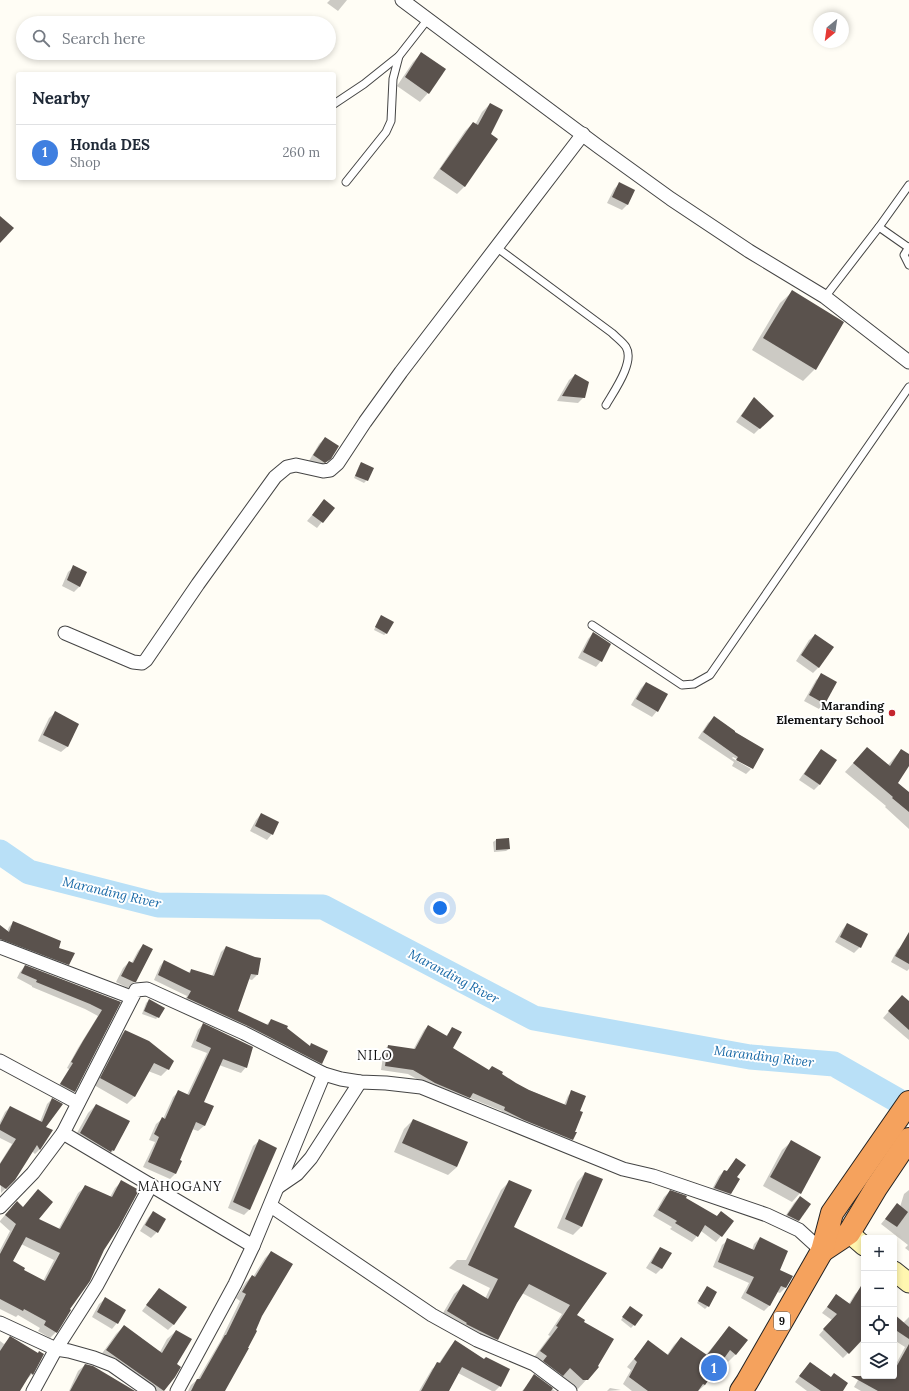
<!DOCTYPE html>
<html lang="en">
<head>
<meta charset="utf-8">
<style>
  :root { --surface:#fff; --page:#f2f2f3; --text:#1f2937; --muted:#747a83; --line:#e0e1e3; --accent:#c4262e }
  body { margin:0; font-family:Lora,serif; background:var(--page); color:var(--text) }
  .controls { position:absolute; right:12px; bottom:12px; display:grid; overflow:hidden; border-radius:4px; box-shadow:0 2px 6px #0003 }
  .controls button { width:36px; height:36px; display:grid; place-items:center; padding:0; border:0; border-bottom:1px solid var(--line); background:var(--surface); color:var(--text); font:20px sans-serif }
  .compass { position:absolute; left:813px; top:12px; width:36px; height:36px; border-radius:50%; background:var(--surface); box-shadow:0 2px 6px #0003; rotate:209deg }
  .you { position:absolute; left:440px; top:908px; width:14px; height:14px; margin:-10px; border:3px solid #fff; border-radius:50%; background:#1a73e8; box-shadow:0 0 0 6px #1a73e833 }
  .badge { display:grid; place-items:center; width:26px; height:26px; border-radius:50%; background:var(--accent); color:#fff; font-size:13px; font-weight:700 }
  .pin { position:absolute; translate:-50% -50%; border:2px solid #fff; box-shadow:0 1px 4px #0006 }
  .list { margin:0; padding:0; list-style:none }
  h2 { display:flex; justify-content:space-between; align-items:center; height:52px; margin:0; padding:0 16px; font-size:17px }
  h2 small { font-size:13px; font-weight:400; color:var(--muted) }
  .list li { display:grid; grid-template-columns:26px 1fr auto; gap:12px; align-items:center; box-sizing:border-box; height:56px; padding:0 16px; border-top:1px solid var(--line) }
  .list b { display:block; font-size:15px; white-space:nowrap }
  .list p { margin:0; font-size:13px; white-space:nowrap; color:var(--muted) }
  .list em { font-size:13px; font-style:normal; color:var(--muted) }
  .icon { flex:none; width:22px; height:22px; fill:none; stroke:currentColor; stroke-width:2; stroke-linecap:round; stroke-linejoin:round }
  .map { position:relative; flex:none; width:909px; height:1391px; overflow:hidden }
  .search { position:absolute; background:var(--surface); box-shadow:0 2px 6px #0003; left:16px; top:16px; width:320px; height:44px; display:flex; align-items:center; gap:10px; box-sizing:border-box; padding:0 14px; border-radius:22px; color:var(--muted); font-size:15px }
  .panel { position:absolute; background:var(--surface); box-shadow:0 2px 6px #0003; left:16px; top:72px; width:320px; height:108px; border-radius:4px }
  .map>svg:first-child { display:block }
  .shadow { fill:#0003; fill-rule:evenodd }
  .lines { fill:none; stroke-linecap:round; stroke-linejoin:round }
  .river { stroke:#b9e0f7; stroke-width:25 }
  .building { fill:#5a524d; fill-rule:evenodd }
  .lane-casing { stroke:#444; stroke-width:9 }
  .street-casing { stroke:#444; stroke-width:15 }
  .secondary-casing { stroke:#333; stroke-width:21 }
  .highway-casing { stroke:#222; stroke-width:24 }
  .lane { stroke:#fff; stroke-width:7 }
  .street { stroke:#fff; stroke-width:13 }
  .secondary { stroke:#fff6b0; stroke-width:19 }
  .highway { stroke:#f5a25d; stroke-width:22 }
  .poi-dot { fill:#c4262e; stroke:#fff; stroke-width:1.5 }
  .labels { text-anchor:middle; stroke-width:4; stroke-linejoin:round; paint-order:stroke }
  .shield { fill:#fff; stroke:#585858; stroke-width:1 }
  .shield-label { font-size:11px; font-weight:bold; fill:#111 }
  .poi-label { font-size:12px; font-weight:bold; fill:#111; stroke:#fff; text-anchor:end }
  .water-label { font-size:13px; font-style:italic; fill:#1768a6; stroke:#fff }
  .neighbourhood-label { font-size:13px; letter-spacing:1px; fill:#111; stroke:#fff }
</style>
</head>
<body>
<div class="map">
<svg width="909" height="1391" viewBox="0 0 909 1391">
  <rect width="100%" height="100%" fill="#fffdf5"/>
  <g class="shadow">
    <path d="M 330,0 L 347,0 L 338,11 L 327,3 Z"/>
    <path d="M 141,53 L 149,53 L 146,56 Z"/>
    <path d="M 421,54 L 428,93 L 420,102 L 397,86 L 413,62 Z"/>
    <path d="M 490,104 L 465,186 L 457,194 L 433,178 L 465,131 L 473,123 L 475,125 L 482,112 Z"/>
    <path d="M 619,184 L 634,191 L 627,205 L 622,210 L 607,203 L 614,189 Z"/>
    <path d="M 792,292 L 843,323 L 815,369 L 803,381 L 752,350 L 780,303 Z"/>
    <path d="M 575,375 L 584,397 L 578,403 L 557,401 L 569,380 Z"/>
    <path d="M 754,398 L 772,416 L 754,434 L 736,422 L 749,404 Z"/>
    <path d="M 325,438 L 330,458 L 320,467 L 309,461 L 319,444 Z"/>
    <path d="M 361,463 L 367,480 L 364,483 L 354,478 L 359,466 Z"/>
    <path d="M 324,501 L 333,508 L 317,528 L 307,521 Z"/>
    <path d="M 74,567 L 80,586 L 74,592 L 62,586 L 68,572 Z"/>
    <path d="M 379,619 L 387,633 L 384,635 L 374,630 Z"/>
    <path d="M 593,633 L 601,661 L 596,667 L 578,658 L 588,639 Z"/>
    <path d="M 815,635 L 819,667 L 813,673 L 796,661 L 809,640 Z"/>
    <path d="M 822,675 L 824,703 L 819,709 L 804,701 L 816,680 Z"/>
    <path d="M 646,683 L 657,711 L 652,717 L 631,705 L 641,688 Z"/>
    <path d="M 55,713 L 78,724 L 67,747 L 61,752 L 38,741 L 49,718 Z"/>
    <path d="M 714,718 L 763,750 L 752,769 L 752,767 L 733,757 L 732,758 L 751,769 L 746,774 L 732,766 L 734,762 L 698,738 L 708,723 Z"/>
    <path d="M 867,748 L 888,765 L 901,750 L 909,755 L 909,764 L 897,783 L 909,793 L 909,829 L 885,807 L 886,806 L 845,772 Z"/>
    <path d="M 821,750 L 820,784 L 814,790 L 799,780 L 816,756 Z"/>
    <path d="M 261,814 L 272,834 L 267,840 L 250,831 L 256,820 Z"/>
    <path d="M 508,839 L 509,849 L 506,851 L 494,852 L 493,842 L 496,840 Z"/>
    <path d="M 14,922 L 57,948 L 68,964 L 63,969 L 0,945 L 0,935 L 7,932 L 9,927 Z"/>
    <path d="M 847,924 L 860,947 L 854,953 L 835,942 L 842,930 Z"/>
    <path d="M 143,945 L 135,981 L 128,988 L 116,982 L 123,968 L 129,962 L 131,964 L 138,951 Z"/>
    <path d="M 903,945 L 909,948 L 909,969 L 907,971 L 891,962 L 897,950 Z"/>
    <path d="M 226,947 L 257,975 L 252,980 L 248,979 L 236,1012 L 266,1025 L 271,1020 L 285,1028 L 309,1047 L 312,1044 L 321,1063 L 316,1068 L 183,1003 L 187,996 L 154,980 L 160,966 L 164,961 L 188,973 L 191,970 L 212,976 L 221,952 Z"/>
    <path d="M 25,966 L 120,1002 L 74,1092 L 69,1097 L 56,1090 L 69,1069 L 67,1068 L 78,1048 L 98,1016 L 85,1009 L 32,987 L 32,986 L 17,978 L 20,972 Z"/>
    <path d="M 149,1000 L 158,1017 L 156,1019 L 142,1014 L 146,1003 Z"/>
    <path d="M 897,1002 L 909,1002 L 909,1040 L 883,1018 Z"/>
    <path d="M 203,1024 L 246,1067 L 241,1073 L 219,1065 L 202,1102 L 213,1107 L 204,1126 L 198,1131 L 192,1129 L 179,1160 L 181,1161 L 175,1174 L 170,1179 L 143,1167 L 155,1142 L 149,1140 L 156,1124 L 162,1119 L 163,1119 L 173,1097 L 179,1091 L 187,1095 L 207,1053 L 191,1047 L 198,1030 Z"/>
    <path d="M 428,1026 L 446,1036 L 453,1028 L 452,1048 L 488,1071 L 492,1067 L 515,1084 L 564,1105 L 568,1096 L 572,1092 L 579,1112 L 572,1139 L 568,1144 L 500,1114 L 502,1111 L 470,1098 L 465,1102 L 431,1087 L 408,1074 L 381,1070 L 384,1050 L 388,1046 L 413,1050 L 424,1030 Z"/>
    <path d="M 125,1031 L 168,1069 L 161,1076 L 148,1071 L 134,1097 L 127,1104 L 94,1085 L 118,1038 Z"/>
    <path d="M 52,1099 L 40,1149 L 35,1154 L 32,1151 L 14,1180 L 1,1193 L 0,1163 L 12,1144 L 0,1138 L 0,1122 L 5,1112 L 10,1107 L 40,1122 L 47,1104 Z"/>
    <path d="M 96,1105 L 129,1122 L 113,1151 L 105,1159 L 72,1142 L 88,1113 Z"/>
    <path d="M 413,1120 L 457,1167 L 448,1175 L 394,1152 L 404,1129 Z"/>
    <path d="M 259,1141 L 250,1209 L 244,1215 L 228,1208 L 253,1146 Z"/>
    <path d="M 791,1142 L 800,1193 L 792,1202 L 763,1186 L 782,1150 Z"/>
    <path d="M 736,1159 L 736,1178 L 730,1194 L 725,1198 L 710,1193 L 719,1176 L 724,1171 L 726,1172 Z"/>
    <path d="M 585,1173 L 582,1226 L 573,1235 L 557,1228 L 577,1182 Z"/>
    <path d="M 121,1182 L 103,1250 L 56,1332 L 50,1338 L 38,1331 L 40,1328 L 18,1315 L 16,1317 L 0,1309 L 0,1250 L 10,1231 L 0,1222 L 0,1221 L 10,1209 L 58,1230 L 78,1193 L 85,1187 L 110,1197 L 115,1188 ZM 21,1244 L 54,1260 L 43,1281 L 23,1270 L 12,1262 Z"/>
    <path d="M 509,1182 L 513,1227 L 606,1274 L 576,1315 L 598,1367 L 577,1390 L 561,1377 L 532,1360 L 550,1336 L 548,1335 L 562,1314 L 522,1293 L 497,1339 L 488,1348 L 439,1320 L 454,1294 L 463,1286 L 485,1299 L 490,1288 L 449,1268 L 457,1260 L 466,1260 L 501,1190 Z"/>
    <path d="M 909,1190 L 909,1251 L 905,1248 L 908,1245 L 881,1224 L 897,1205 L 900,1207 L 904,1194 Z"/>
    <path d="M 670,1191 L 716,1217 L 721,1212 L 733,1221 L 716,1242 L 701,1231 L 692,1242 L 670,1229 L 672,1227 L 653,1216 L 664,1197 Z"/>
    <path d="M 800,1197 L 798,1221 L 793,1226 L 782,1221 L 794,1203 Z"/>
    <path d="M 153,1212 L 157,1232 L 151,1238 L 140,1231 L 148,1218 Z"/>
    <path d="M 760,1238 L 779,1270 L 785,1288 L 780,1293 L 777,1292 L 770,1305 L 764,1311 L 741,1298 L 749,1283 L 713,1267 L 722,1245 L 728,1240 L 752,1250 L 754,1244 Z"/>
    <path d="M 660,1248 L 661,1269 L 656,1274 L 646,1268 L 655,1254 Z"/>
    <path d="M 271,1252 L 261,1316 L 224,1391 L 188,1391 L 191,1385 L 198,1379 L 221,1340 L 240,1301 L 236,1298 L 246,1282 L 252,1276 L 253,1277 L 265,1258 Z"/>
    <path d="M 864,1286 L 864,1337 L 843,1358 L 819,1335 L 832,1320 L 822,1313 L 836,1296 L 848,1305 L 855,1294 Z"/>
    <path d="M 707,1287 L 708,1306 L 705,1309 L 697,1303 Z"/>
    <path d="M 159,1289 L 174,1324 L 168,1330 L 142,1311 Z"/>
    <path d="M 105,1299 L 117,1323 L 112,1329 L 92,1317 L 99,1304 Z"/>
    <path d="M 628,1310 L 634,1325 L 631,1328 L 621,1320 Z"/>
    <path d="M 894,1316 L 903,1323 L 909,1317 L 909,1391 L 861,1391 L 854,1387 L 864,1370 L 864,1376 L 894,1376 L 894,1368 L 905,1347 L 894,1340 Z"/>
    <path d="M 124,1326 L 160,1352 L 167,1339 L 176,1331 L 175,1377 L 163,1391 L 143,1391 L 98,1359 L 116,1334 Z"/>
    <path d="M 729,1327 L 736,1354 L 728,1362 L 723,1358 L 705,1385 L 698,1391 L 632,1391 L 623,1384 L 631,1370 L 627,1367 L 648,1342 L 667,1355 L 674,1345 L 681,1338 L 706,1355 Z"/>
    <path d="M 10,1338 L 38,1354 L 43,1354 L 32,1374 L 25,1381 L 19,1391 L 0,1391 L 0,1341 L 4,1344 Z"/>
    <path d="M 455,1341 L 500,1386 L 495,1391 L 492,1391 L 458,1373 L 448,1391 L 419,1391 L 432,1369 L 439,1363 L 450,1347 Z"/>
    <path d="M 810,1363 L 842,1391 L 807,1391 L 795,1382 Z"/>
    <path d="M 85,1365 L 133,1391 L 69,1391 L 78,1371 Z"/>
    <path d="M 535,1376 L 555,1391 L 522,1391 Z"/>
    <path d="M 610,1388 L 621,1390 L 607,1391 Z"/>
  </g>
  <g class="lines">
    <path class="river" d="M 0,852 L 29,872 L 158,905 L 323,907 L 534,1018 L 750,1057 L 834,1064 L 909,1107"/>
  </g>
  <g class="building">
    <path d="M 421,52 L 446,69 L 429,94 L 405,77 Z"/>
    <path d="M 490,103 L 503,110 L 491,134 L 498,139 L 465,187 L 440,169 L 473,122 L 478,125 Z"/>
    <path d="M 619,182 L 635,190 L 628,205 L 612,197 Z"/>
    <path d="M 0,216 L 14,228 L 0,243 Z"/>
    <path d="M 792,290 L 844,322 L 816,370 L 763,338 Z"/>
    <path d="M 575,374 L 589,382 L 585,398 L 562,396 Z"/>
    <path d="M 754,397 L 774,416 L 760,429 L 741,416 Z"/>
    <path d="M 325,437 L 339,446 L 331,459 L 325,463 L 313,455 Z"/>
    <path d="M 361,462 L 374,468 L 368,481 L 355,476 Z"/>
    <path d="M 324,499 L 335,508 L 323,523 L 312,515 Z"/>
    <path d="M 73,565 L 87,572 L 80,587 L 67,580 Z"/>
    <path d="M 381,615 L 394,622 L 387,634 L 375,627 Z"/>
    <path d="M 593,632 L 611,644 L 602,662 L 583,652 Z"/>
    <path d="M 815,634 L 834,647 L 819,668 L 801,655 Z"/>
    <path d="M 821,673 L 837,682 L 825,704 L 809,695 Z"/>
    <path d="M 646,682 L 668,694 L 658,712 L 636,699 Z"/>
    <path d="M 55,711 L 79,724 L 68,747 L 43,735 Z"/>
    <path d="M 714,716 L 735,731 L 735,732 L 764,749 L 753,769 L 736,760 L 738,757 L 703,732 Z"/>
    <path d="M 867,747 L 890,766 L 901,749 L 909,754 L 909,766 L 898,783 L 909,792 L 909,812 L 892,798 L 893,797 L 853,763 Z"/>
    <path d="M 821,749 L 837,760 L 820,785 L 804,774 Z"/>
    <path d="M 261,813 L 279,822 L 273,835 L 255,826 Z"/>
    <path d="M 509,838 L 510,849 L 496,850 L 496,839 Z"/>
    <path d="M 13,921 L 61,941 L 59,948 L 75,953 L 69,965 L 0,939 L 0,925 L 9,932 Z"/>
    <path d="M 847,923 L 868,934 L 861,948 L 840,937 Z"/>
    <path d="M 909,932 L 909,964 L 895,956 Z"/>
    <path d="M 143,944 L 153,949 L 136,982 L 134,982 L 121,976 L 129,961 L 133,963 Z"/>
    <path d="M 226,946 L 255,957 L 261,958 L 258,975 L 251,974 L 238,1011 L 268,1025 L 271,1019 L 288,1026 L 287,1028 L 310,1046 L 311,1043 L 328,1051 L 322,1064 L 248,1026 L 187,998 L 191,991 L 158,975 L 164,960 L 190,973 L 191,969 L 214,976 Z"/>
    <path d="M 25,965 L 121,1002 L 75,1092 L 60,1084 L 73,1063 L 71,1062 L 83,1041 L 102,1010 L 90,1004 L 36,982 L 37,980 L 21,973 Z"/>
    <path d="M 902,995 L 909,1001 L 909,1030 L 888,1011 Z"/>
    <path d="M 149,999 L 165,1008 L 159,1018 L 144,1011 Z"/>
    <path d="M 203,1023 L 253,1047 L 247,1068 L 223,1059 L 204,1102 L 214,1106 L 205,1126 L 196,1122 L 180,1160 L 182,1161 L 176,1174 L 148,1162 L 159,1137 L 154,1134 L 162,1117 L 165,1119 L 178,1090 L 189,1095 L 211,1048 L 196,1041 Z"/>
    <path d="M 428,1025 L 447,1036 L 452,1027 L 462,1032 L 453,1048 L 489,1070 L 492,1066 L 503,1072 L 502,1074 L 516,1083 L 529,1090 L 566,1105 L 571,1090 L 586,1096 L 580,1111 L 583,1112 L 575,1132 L 577,1132 L 573,1140 L 524,1120 L 504,1110 L 505,1107 L 473,1093 L 470,1098 L 435,1083 L 413,1070 L 385,1066 L 388,1045 L 415,1049 Z"/>
    <path d="M 125,1030 L 149,1041 L 174,1061 L 169,1070 L 154,1063 L 135,1097 L 100,1078 Z"/>
    <path d="M 52,1098 L 63,1104 L 46,1127 L 53,1130 L 40,1150 L 37,1145 L 15,1180 L 6,1189 L 0,1185 L 0,1164 L 16,1139 L 0,1130 L 0,1125 L 10,1106 L 42,1122 Z"/>
    <path d="M 96,1104 L 130,1121 L 114,1151 L 112,1150 L 111,1152 L 80,1133 Z"/>
    <path d="M 413,1119 L 468,1142 L 457,1167 L 402,1143 Z"/>
    <path d="M 259,1139 L 277,1148 L 250,1210 L 233,1202 Z"/>
    <path d="M 791,1140 L 821,1157 L 801,1194 L 770,1177 Z"/>
    <path d="M 736,1158 L 746,1165 L 737,1177 L 740,1179 L 731,1194 L 714,1188 L 724,1170 L 727,1171 Z"/>
    <path d="M 585,1172 L 603,1179 L 582,1227 L 565,1219 Z"/>
    <path d="M 121,1180 L 139,1190 L 119,1227 L 104,1250 L 90,1281 L 70,1309 L 71,1310 L 57,1333 L 44,1325 L 46,1321 L 24,1309 L 23,1311 L 0,1299 L 0,1254 L 16,1224 L 5,1215 L 17,1201 L 23,1207 L 38,1189 L 53,1202 L 39,1219 L 60,1229 L 85,1185 L 112,1197 ZM 26,1237 L 60,1253 L 45,1281 L 24,1270 L 25,1268 L 13,1261 Z"/>
    <path d="M 509,1180 L 532,1190 L 514,1227 L 607,1273 L 577,1315 L 585,1320 L 584,1322 L 614,1339 L 598,1366 L 599,1367 L 588,1380 L 583,1380 L 570,1368 L 563,1376 L 543,1361 L 547,1356 L 540,1351 L 558,1327 L 556,1326 L 570,1305 L 529,1284 L 517,1303 L 498,1340 L 466,1324 L 467,1323 L 447,1311 L 463,1284 L 488,1299 L 498,1279 L 468,1265 Z"/>
    <path d="M 670,1190 L 687,1196 L 686,1198 L 717,1216 L 721,1211 L 734,1221 L 722,1237 L 705,1225 L 698,1237 L 675,1223 L 677,1221 L 658,1210 Z"/>
    <path d="M 800,1196 L 811,1204 L 799,1221 L 787,1215 Z"/>
    <path d="M 897,1203 L 908,1212 L 897,1227 L 885,1219 Z"/>
    <path d="M 153,1211 L 166,1219 L 158,1233 L 145,1225 Z"/>
    <path d="M 760,1237 L 788,1251 L 780,1270 L 793,1276 L 786,1288 L 781,1286 L 770,1306 L 746,1293 L 754,1277 L 718,1262 L 727,1238 L 754,1250 Z"/>
    <path d="M 660,1247 L 672,1253 L 662,1269 L 651,1263 Z"/>
    <path d="M 271,1251 L 293,1264 L 262,1316 L 256,1330 L 257,1331 L 248,1348 L 249,1348 L 225,1391 L 191,1391 L 197,1379 L 200,1379 L 225,1335 L 226,1335 L 246,1294 L 242,1292 L 252,1275 L 255,1277 Z"/>
    <path d="M 864,1281 L 864,1338 L 849,1354 L 823,1329 L 837,1314 L 827,1307 L 836,1294 L 850,1304 Z"/>
    <path d="M 707,1286 L 717,1292 L 709,1307 L 698,1301 Z"/>
    <path d="M 159,1288 L 187,1307 L 174,1325 L 146,1305 Z"/>
    <path d="M 105,1297 L 126,1310 L 118,1324 L 97,1312 Z"/>
    <path d="M 630,1306 L 643,1315 L 635,1326 L 622,1317 Z"/>
    <path d="M 894,1314 L 909,1327 L 909,1339 L 894,1329 Z"/>
    <path d="M 124,1325 L 162,1353 L 176,1330 L 192,1339 L 177,1364 L 181,1367 L 175,1377 L 164,1391 L 106,1350 Z"/>
    <path d="M 729,1326 L 748,1340 L 736,1355 L 730,1350 L 705,1385 L 703,1384 L 698,1391 L 648,1391 L 629,1377 L 637,1362 L 634,1359 L 648,1340 L 668,1355 L 681,1337 L 707,1355 Z"/>
    <path d="M 10,1336 L 38,1353 L 39,1351 L 44,1354 L 33,1375 L 31,1373 L 20,1391 L 0,1391 L 0,1351 Z"/>
    <path d="M 455,1340 L 484,1359 L 486,1357 L 510,1369 L 501,1387 L 462,1367 L 449,1391 L 421,1391 L 437,1362 L 440,1363 Z"/>
    <path d="M 909,1344 L 909,1391 L 878,1391 L 851,1376 L 894,1376 L 894,1371 Z"/>
    <path d="M 810,1362 L 831,1377 L 834,1373 L 848,1383 L 843,1391 L 821,1391 L 799,1376 Z"/>
    <path d="M 85,1364 L 93,1366 L 135,1391 L 70,1391 Z"/>
    <path d="M 534,1374 L 553,1388 L 551,1391 L 523,1391 Z"/>
  </g>
  <g class="lines">
    <g class="lane-casing">
      <g id="lane">
        <path d="M 334,104 L 364,84 L 399,56 L 428,19"/>
        <path d="M 346,182 L 386,132 L 391,121 L 393,79 L 399,56"/>
        <path d="M 879,227 L 909,248"/>
        <path d="M 496,247 L 612,333 C 616,337 623,342 626,347 C 635,362 614,391 606,405"/>
        <path d="M 909,247 L 904,255 L 909,265"/>
        <path d="M 825,297 L 879,227 L 909,185"/>
        <path d="M 592,625 L 682,685 L 694,684 L 710,675 L 909,387"/>
      </g>
    </g>
    <g class="street-casing">
      <g id="street">
        <path d="M 402,0 L 599,147 L 671,199 L 749,251 L 825,297 L 909,362"/>
        <path d="M 65,633 L 133,662 L 142,663 L 146,660 L 198,584 L 275,477 L 287,467 L 296,465 L 323,471 L 330,470 L 338,463 L 365,422 L 401,372 L 583,134"/>
        <path d="M 0,947 L 131,997"/>
        <path d="M 0,1061 L 78,1103"/>
        <path d="M 278,1187 L 297,1174 L 311,1158 L 360,1082"/>
        <path d="M 271,1206 L 432,1315 L 477,1340 L 534,1364 L 570,1391"/>
        <path d="M 0,1207 L 33,1173 L 63,1133"/>
        <path d="M 253,1246 L 63,1133 L 136,990 L 147,989 L 244,1033 L 324,1074 L 341,1079 L 360,1082 L 386,1083 L 421,1087 L 623,1169 L 653,1176 L 767,1215 L 799,1230 L 822,1251"/>
        <path d="M 0,1323 L 56,1349 L 69,1351 L 94,1358 L 112,1365 L 149,1391"/>
        <path d="M 33,1391 L 56,1349 L 97,1285 L 151,1185"/>
        <path d="M 177,1391 L 235,1284 L 253,1246 L 324,1074"/>
      </g>
    </g>
    <g class="secondary-casing">
      <g id="secondary">
        <path d="M 849,1233 L 864,1246"/>
        <path d="M 894,1271 L 909,1283"/>
      </g>
    </g>
    <g class="highway-casing">
      <g id="highway">
        <path d="M 822,1251 L 849,1233 L 876,1188 L 909,1139"/>
        <path d="M 741,1391 L 747,1382 L 822,1251 L 832,1213 L 909,1102"/>
      </g>
    </g>
    <use href="#lane" class="lane"/>
    <use href="#street" class="street"/>
    <use href="#secondary" class="secondary"/>
    <use href="#highway" class="highway"/>
  </g>
  <circle class="poi-dot" cx="892" cy="713" r="4"/>
  <g class="labels">
    <rect class="shield" x="774" y="1312" width="16" height="18" rx="3"/>
    <g class="shield-label">
      <text x="782" y="1325">9</text>
    </g>
    <g class="poi-label">
      <text x="884" y="710">Maranding<tspan x="884" dy="14">Elementary School</tspan></text>
    </g>
    <g class="water-label">
      <text transform="translate(112 892) rotate(13)" y="5">Maranding River</text>
      <text transform="translate(454 976) rotate(28)" y="5">Maranding River</text>
      <text transform="translate(764 1056) rotate(7)" y="5">Maranding River</text>
    </g>
    <g class="neighbourhood-label">
      <text x="375" y="1060">NILO</text>
      <text x="180" y="1191">MAHOGANY</text>
    </g>
  </g>
</svg>
<div class="controls">
<button>+</button>
<button>−</button>
<button><svg class="icon" aria-label="locate" viewBox="0 0 24 24"><circle cx="12" cy="12" r="6"/><path d="M12 2v4M12 18v4M2 12h4M18 12h4"/></svg></button>
<button><svg class="icon" aria-label="layers" viewBox="0 0 24 24"><path d="M12 4l9 5-9 5-9-5zM3 14l9 5 9-5"/></svg></button>
</div>
<svg class="compass" viewBox="-18 -18 36 36"><path d="M0-13l5 13h-10z" fill="#e53935"/><path d="M0 13l5-13h-10z" fill="#747a83"/></svg>
<div class="you"></div>
<div class="pin badge" style="left:714px;top:1368px;background:#3f7fe0">1</div>
<div class="search"><svg class="icon" aria-label="search" viewBox="0 0 24 24"><circle cx="10" cy="10" r="6"/><path d="M15 15l6 6"/></svg>Search here</div>
<section class="panel">
<h2>Nearby<small></small></h2>
<ul class="list">
<li><span class="badge" style="background:#3f7fe0">1</span><div><b>Honda DES</b><p>Shop</p></div><em>260 m</em></li>
</ul>
</section>
</div>
</body>
</html>
